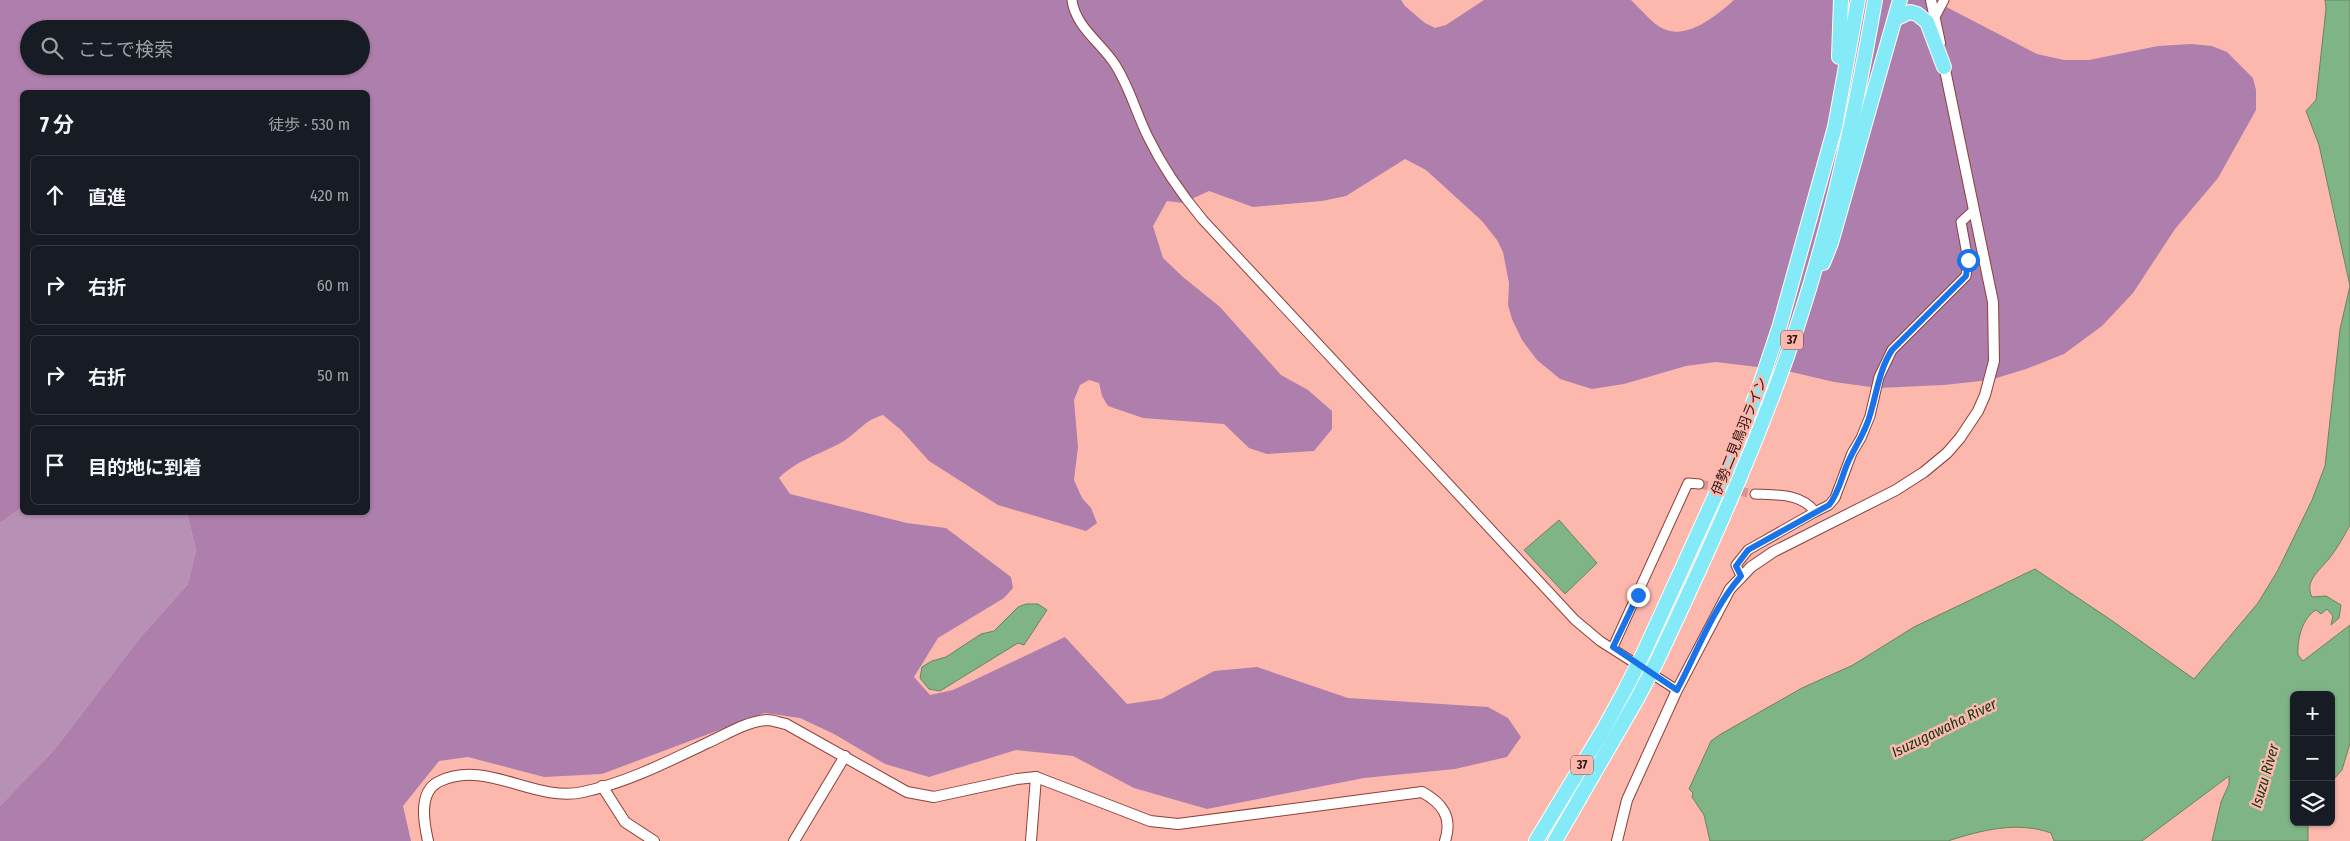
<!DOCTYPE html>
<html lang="ja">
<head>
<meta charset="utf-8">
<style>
  :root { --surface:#171b24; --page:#242831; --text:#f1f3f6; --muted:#9ea1a6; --line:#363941 }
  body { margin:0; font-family:"Fira Sans Condensed","Noto Sans JP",sans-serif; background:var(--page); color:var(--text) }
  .controls { position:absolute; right:15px; bottom:15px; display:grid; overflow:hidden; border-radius:8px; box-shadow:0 1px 4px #0004 }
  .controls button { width:45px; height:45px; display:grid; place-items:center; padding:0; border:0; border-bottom:1px solid var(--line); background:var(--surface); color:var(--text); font:25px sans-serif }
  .stop { position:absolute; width:15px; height:15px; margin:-11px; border:4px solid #1a73e8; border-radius:50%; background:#fff }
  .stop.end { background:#1a73e8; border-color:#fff; box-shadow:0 1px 5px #0008 }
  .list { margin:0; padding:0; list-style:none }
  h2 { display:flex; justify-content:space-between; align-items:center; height:65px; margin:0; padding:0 20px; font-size:21px }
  h2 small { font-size:16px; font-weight:400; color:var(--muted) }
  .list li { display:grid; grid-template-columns:32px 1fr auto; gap:15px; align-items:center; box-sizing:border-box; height:80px; margin:0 10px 10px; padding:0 10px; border:1px solid var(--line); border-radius:8px }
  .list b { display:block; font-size:19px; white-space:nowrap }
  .list em { font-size:16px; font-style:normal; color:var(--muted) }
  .icon { flex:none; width:28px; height:28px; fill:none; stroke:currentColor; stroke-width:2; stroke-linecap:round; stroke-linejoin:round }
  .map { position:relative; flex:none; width:2350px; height:841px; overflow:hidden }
  .search { position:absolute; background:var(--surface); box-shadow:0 1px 4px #0004; left:20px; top:20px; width:350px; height:55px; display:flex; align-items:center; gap:12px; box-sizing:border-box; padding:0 18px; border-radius:28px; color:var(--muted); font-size:19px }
  .panel { position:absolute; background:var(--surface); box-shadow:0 1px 4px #0004; left:20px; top:90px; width:350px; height:425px; border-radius:8px }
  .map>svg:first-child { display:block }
  .green { fill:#b790b5 }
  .forest { fill:#ae7fac; fill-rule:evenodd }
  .water { fill:#7fb486; stroke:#688463 }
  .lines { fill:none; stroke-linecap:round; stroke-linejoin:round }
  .minor-tunnel { stroke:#d5978f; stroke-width:9; stroke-dasharray:9 4.5; stroke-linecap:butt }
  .minor-casing { stroke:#8b4139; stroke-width:11 }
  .tertiary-casing { stroke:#8b4139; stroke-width:12 }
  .primary-casing { stroke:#fff; stroke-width:16 }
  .minor { stroke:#fff; stroke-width:9 }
  .tertiary { stroke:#fff; stroke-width:10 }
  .primary { stroke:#85eaf7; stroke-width:14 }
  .primary-bridge-casing { stroke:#fff; stroke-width:16; stroke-linecap:butt }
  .primary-bridge { stroke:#85eaf7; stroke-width:14 }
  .route { stroke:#1a73e8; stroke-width:6 }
  .labels { text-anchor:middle; stroke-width:5; stroke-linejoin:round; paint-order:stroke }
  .shield { fill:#fdb8ae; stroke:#704540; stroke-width:1 }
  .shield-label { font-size:12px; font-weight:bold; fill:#331411 }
  .street-label { font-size:14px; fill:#331411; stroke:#fdb8ae }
  .water-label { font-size:15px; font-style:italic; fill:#0e3517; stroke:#fdb8ae }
</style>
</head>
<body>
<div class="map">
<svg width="2350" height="841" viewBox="0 0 2350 841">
  <rect width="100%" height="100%" fill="#fdb8ae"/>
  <path class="green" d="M 22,507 L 22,512 L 187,513 L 196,550 L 188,584 L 139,639 L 55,749 L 0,806 L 0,523 Z"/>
  <path class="forest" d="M 0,0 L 1401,0 L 1405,6 L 1425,23 L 1435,28 L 1446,25 L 1484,0 L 1631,0 C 1641,9 1652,24 1664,29 C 1688,40 1717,15 1734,0 L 1933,0 L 2037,54 L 2064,60 L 2089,60 L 2158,46 L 2191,44 L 2212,46 L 2227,52 L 2253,78 L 2256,90 L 2256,110 L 2218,178 L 2175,229 L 2133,293 L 2102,326 L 2064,354 L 2026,369 L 1990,380 L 1944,385 L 1878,388 L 1834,382 L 1783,370 L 1716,362 L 1686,366 L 1624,384 L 1592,389 L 1560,379 L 1537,360 L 1522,340 L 1512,319 L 1508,305 L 1509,283 L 1503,252 L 1497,240 L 1482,221 L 1426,170 L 1405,159 L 1346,196 L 1322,201 L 1253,207 L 1209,191 L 1183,203 L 1167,201 L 1153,226 L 1163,258 L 1183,277 L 1220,307 L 1281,375 L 1308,390 L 1332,411 L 1332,429 L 1314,451 L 1267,454 L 1249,448 L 1224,424 L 1143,418 L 1108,406 L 1102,396 L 1099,383 L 1089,380 L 1080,385 L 1074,400 L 1078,447 L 1074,480 L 1082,498 L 1091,508 L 1097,523 L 1086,531 L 998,505 L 929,461 L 901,430 L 883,415 C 865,420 859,431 844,441 C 822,454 798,459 779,478 L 790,494 L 907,523 L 946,528 L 1011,577 L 1013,588 L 1004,598 L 938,638 L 914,677 L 930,695 L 953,690 L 1065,637 L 1127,704 L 1161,699 L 1214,671 L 1257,667 L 1348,698 L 1488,707 L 1508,718 L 1521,737 L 1507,757 L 1455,769 L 1364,778 L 1207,809 L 1134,788 L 1073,756 L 1016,750 L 929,777 L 885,764 L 834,734 L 800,718 L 765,713 L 602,774 L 544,777 L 468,757 L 439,761 L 403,806 L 411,841 L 0,841 L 0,806 L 55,749 L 139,639 L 188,584 L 196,550 L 187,513 L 368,512 L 368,92 L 22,92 L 22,507 L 0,523 ZM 29,29 L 361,29 L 361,66 L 29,66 Z"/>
  <g class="water">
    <path d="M 2325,0 L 2350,0 L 2350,525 C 2344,536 2338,547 2331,556 C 2323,568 2303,580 2312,597 L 2326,596 L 2341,605 L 2339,618 L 2331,625 L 2333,616 L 2327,609 L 2321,614 L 2316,610 C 2302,618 2297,640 2298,655 L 2303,661 L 2350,625 L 2350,743 L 2342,770 L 2331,782 L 2331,695 L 2294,695 L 2294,822 L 2308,822 L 2308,841 L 2212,841 L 2221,802 L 2229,784 L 2229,776 L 2142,841 L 2054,841 L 2051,833 C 2018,821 1981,830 1948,841 L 1710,841 L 1704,815 L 1692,797 L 1693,793 L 1689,789 L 1711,741 L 1721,734 L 1802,688 L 1853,665 L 1914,627 L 2035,569 L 2111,620 L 2194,679 L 2258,603 L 2278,570 L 2312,500 L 2325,466 L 2340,329 L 2350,286 L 2319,145 L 2306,111 L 2316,100 L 2326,9 Z"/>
    <path d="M 1559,520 L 1597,563 L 1565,594 L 1524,550 Z"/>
    <path d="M 1026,604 L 1038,604 L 1047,610 L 1024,645 L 1018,643 L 940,691 L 929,689 L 920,678 L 922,667 L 932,661 L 946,657 L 981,634 L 994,631 L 1018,607 Z"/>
  </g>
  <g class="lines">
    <path class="minor-tunnel" d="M 1699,484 L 1755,494"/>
    <g class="minor-casing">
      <g id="minor">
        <path d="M 1072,0 C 1075,26 1101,43 1114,63 C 1129,85 1136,113 1148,137 C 1162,166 1182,195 1203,220 L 1575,620 L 1600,641 L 1677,690"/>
        <path d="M 1935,17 L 1944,0"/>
        <path d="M 1755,494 C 1775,495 1802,493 1815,512 L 1829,505 L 1835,498 L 1852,453 L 1861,438 L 1870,416 L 1879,377 L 1892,350 L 1966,276 L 1968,260 L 1961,222 L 1973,211"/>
        <path d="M 1741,576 L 1736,565 L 1748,550 L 1815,512"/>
        <path d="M 1613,647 L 1688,483 L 1699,484"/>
      </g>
    </g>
    <g class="tertiary-casing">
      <g id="tertiary">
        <path d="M 1931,0 L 1940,43"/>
        <path d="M 602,786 L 625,822 L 654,841"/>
        <path d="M 428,841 C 424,823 418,793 438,782 C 486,758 534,803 583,792 C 626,783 667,762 707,743 C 725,735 747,721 767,720 C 773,720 780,723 786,724 L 907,792 L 934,797 L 1017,779 L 1036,777 L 1150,821 L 1178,824 L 1422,792 C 1442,803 1453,817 1445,841"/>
        <path d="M 794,841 L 845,756"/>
        <path d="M 1031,841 L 1036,777"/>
        <path d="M 1617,841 L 1627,800 L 1677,690 L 1730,589 L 1751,567 L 1773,552 L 1896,490 L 1924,472 L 1947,453 L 1960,438 L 1978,411 L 1985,395 L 1994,361 L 1993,302 L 1943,60"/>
      </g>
    </g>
    <g class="primary-casing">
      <g id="primary">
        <path d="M 1895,19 L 1910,12 L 1917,14 L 1927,22 L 1944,67"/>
        <path d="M 1839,57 L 1841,0"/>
        <path d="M 1823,263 L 1831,243 L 1900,0"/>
        <path d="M 1644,652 L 1725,474 L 1760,385 L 1780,325 L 1835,127 L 1858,0"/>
        <path d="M 1656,663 C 1698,574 1739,485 1774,392 C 1822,266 1852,133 1875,0"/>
        <path d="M 1536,841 L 1602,732 L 1626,688"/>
        <path d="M 1555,841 L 1637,699"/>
      </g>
    </g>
    <use href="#minor" class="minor"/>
    <use href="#tertiary" class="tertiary"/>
    <use href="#primary" class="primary"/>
    <g class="primary-bridge-casing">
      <g id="primary-bridge">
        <path d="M 1626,688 L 1644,652"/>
        <path d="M 1637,699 L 1656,663"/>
      </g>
    </g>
    <use href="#primary-bridge" class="primary-bridge"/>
  </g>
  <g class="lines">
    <path class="route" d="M 1638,595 L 1613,647 L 1677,690 C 1697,652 1713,608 1741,576 L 1736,566 L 1748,550 L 1829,505 C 1838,494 1841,480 1846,467 C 1853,449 1865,434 1870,415 C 1877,392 1879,370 1892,350 L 1966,276 L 1968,260"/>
  </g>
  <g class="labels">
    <g class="shield">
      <rect x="1781" y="330.5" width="22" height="19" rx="4"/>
      <rect x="1571" y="755.5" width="22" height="19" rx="4"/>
    </g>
    <g class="shield-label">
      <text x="1792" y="344">37</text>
      <text x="1582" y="769">37</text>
    </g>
    <g class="street-label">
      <text transform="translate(1739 436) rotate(-68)" y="5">伊勢二見鳥羽ライン</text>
    </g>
    <g class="water-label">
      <text transform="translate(1944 728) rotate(-26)" y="5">Isuzugawaha River</text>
      <text transform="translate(2265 776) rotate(-74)" y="5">Isuzu River</text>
    </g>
  </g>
</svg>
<div class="controls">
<button>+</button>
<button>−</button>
<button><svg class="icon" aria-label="layers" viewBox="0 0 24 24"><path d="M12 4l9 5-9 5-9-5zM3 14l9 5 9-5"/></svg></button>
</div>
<div class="stop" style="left:1968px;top:260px"></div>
<div class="stop end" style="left:1638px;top:595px"></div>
<div class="search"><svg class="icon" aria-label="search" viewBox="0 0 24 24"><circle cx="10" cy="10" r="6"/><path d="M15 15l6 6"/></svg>ここで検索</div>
<section class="panel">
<h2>7 分<small>徒歩 · 530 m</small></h2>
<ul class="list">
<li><svg class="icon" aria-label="ahead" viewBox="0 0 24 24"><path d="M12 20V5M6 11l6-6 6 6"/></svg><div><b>直進</b></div><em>420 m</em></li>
<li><svg class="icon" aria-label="right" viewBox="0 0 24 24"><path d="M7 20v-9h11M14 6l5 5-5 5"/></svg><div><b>右折</b></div><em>60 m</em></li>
<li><svg class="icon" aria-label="right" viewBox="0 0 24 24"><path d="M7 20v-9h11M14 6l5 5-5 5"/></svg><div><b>右折</b></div><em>50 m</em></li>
<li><svg class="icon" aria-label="arrive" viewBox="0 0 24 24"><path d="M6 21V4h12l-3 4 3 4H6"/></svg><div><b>目的地に到着</b></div></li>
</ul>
</section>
</div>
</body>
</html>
